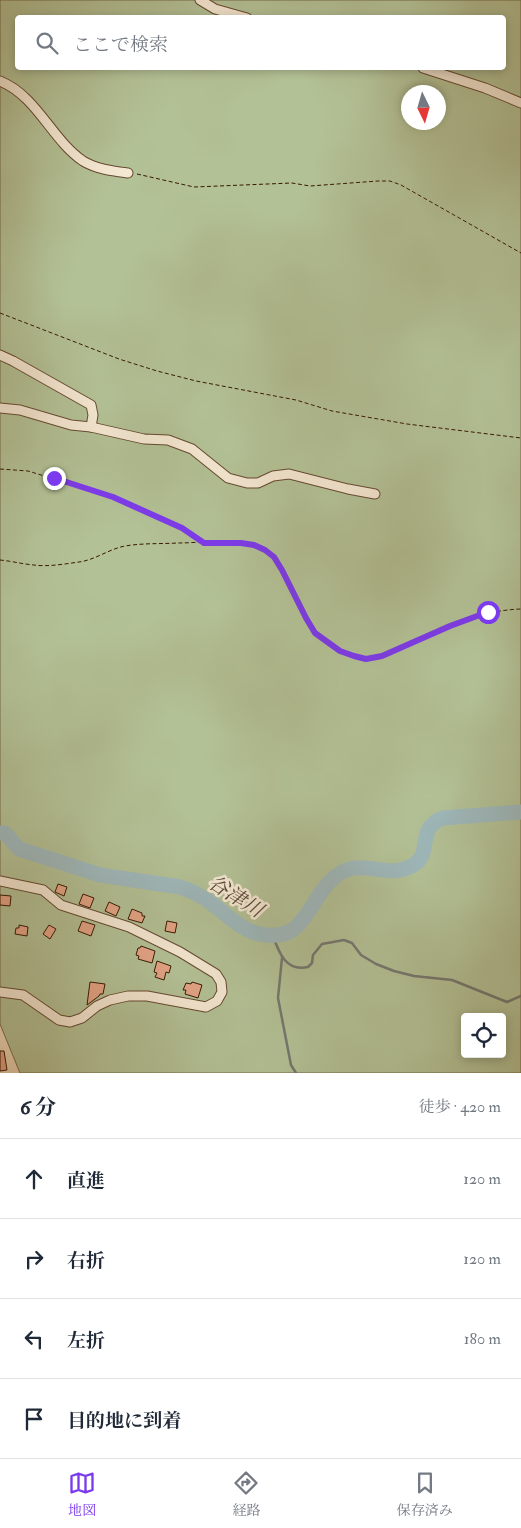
<!DOCTYPE html>
<html lang="ja">
<head>
<meta charset="utf-8">
<style>
  :root { --surface:#fff; --page:#f6f6f7; --text:#1f2937; --muted:#747a83; --line:#e0e1e3; --accent:#7c3aed }
  body { margin:0; font-family:"IM FELL Double Pica","Noto Serif JP",serif; background:var(--page); color:var(--text) }
  .controls { position:absolute; right:15px; bottom:15px; display:grid; overflow:hidden; border-radius:5px; box-shadow:0 2px 8px #0003 }
  .controls button { width:45px; height:45px; display:grid; place-items:center; padding:0; border:0; border-bottom:1px solid var(--line); background:var(--surface); color:var(--text); font:25px sans-serif }
  .compass { position:absolute; left:401px; top:85px; width:45px; height:45px; border-radius:50%; background:var(--surface); box-shadow:0 2px 8px #0003; rotate:175deg }
  .stop { position:absolute; width:15px; height:15px; margin:-11px; border:4px solid #7c3aed; border-radius:50%; background:#fff }
  .stop.end { background:#7c3aed; border-color:#fff; box-shadow:0 1px 5px #0008 }
  .list { margin:0; padding:0; list-style:none }
  h2 { display:flex; justify-content:space-between; align-items:center; height:65px; margin:0; padding:0 20px; font-size:21px }
  h2 small { font-size:16px; font-weight:400; color:var(--muted) }
  .list li { display:grid; grid-template-columns:32px 1fr auto; gap:15px; align-items:center; box-sizing:border-box; height:80px; padding:0 20px; border-top:1px solid var(--line) }
  .list b { display:block; font-size:19px; white-space:nowrap }
  .list em { font-size:16px; font-style:normal; color:var(--muted) }
  .icon { flex:none; width:28px; height:28px; fill:none; stroke:currentColor; stroke-width:2; stroke-linecap:round; stroke-linejoin:round }
  .map { position:relative; flex:none; width:521px; height:1073px; overflow:hidden }
  .search { position:absolute; background:var(--surface); box-shadow:0 2px 8px #0003; left:15px; right:15px; top:15px; height:55px; display:flex; align-items:center; gap:12px; box-sizing:border-box; padding:0 18px; border-radius:5px; color:var(--muted); font-size:19px }
  .sheet { height:385px; background:var(--surface) }
  nav { display:flex; justify-content:space-around; align-items:center; box-sizing:border-box; height:70px; border-top:1px solid var(--line); background:var(--surface); font-size:14px; color:var(--muted) }
  nav a { display:grid; justify-items:center; gap:2px }
  nav .on { color:var(--accent) }
  .map>svg:first-child { display:block }
  .green { fill:#b3c196; stroke:#756c4c; fill-rule:evenodd }
  .lines { fill:none; stroke-linecap:round; stroke-linejoin:round }
  .stream { stroke:#757871; stroke-width:2.5 }
  .river { stroke:#9eb8bb; stroke-width:15 }
  .building { fill:#e4a486; stroke:#371803 }
  .street-casing { stroke:#654931; stroke-width:11 }
  .path { stroke:#371803; stroke-width:1; stroke-dasharray:4 2.5; stroke-linecap:butt }
  .street { stroke:#f5e8d3; stroke-width:9 }
  .route { stroke:#7c3aed; stroke-width:6 }
  .labels { text-anchor:middle; stroke-width:5; stroke-linejoin:round; paint-order:stroke }
  .water-label { font-size:20px; font-style:italic; fill:#56483a; stroke:#f5e8d3 }
</style>
</head>
<body>
<div class="map">
<svg width="521" height="1073" viewBox="0 0 521 1073">
  <rect width="100%" height="100%" fill="#f0dbbc"/>
  <filter id="stains"><feTurbulence type="fractalNoise" baseFrequency=".004" numOctaves="4"/><feColorMatrix values="0 0 0 0 .2 0 0 0 0 .09 0 0 0 0 .02 0 0 0 .5 -.17"/></filter>
  <radialGradient id="worn" r=".72"><stop offset=".6" stop-color="#630" stop-opacity="0"/><stop offset="1" stop-color="#630" stop-opacity=".3"/></radialGradient>
  <path class="green" d="M 0,0 L 521,0 L 521,1073 L 20,1073 L 0,1024 ZM 18,18 L 504,18 L 504,68 L 18,68 ZM 408,92 L 438,92 L 438,122 L 408,122 ZM 465,1017 L 502,1017 L 502,1054 L 465,1054 Z"/>
  <g class="lines">
    <g class="stream">
      <path d="M 273,936 C 279,953 286,972 308,967 L 312,963 L 313,955 L 322,944 L 344,940 L 352,943 L 361,955 L 376,964 L 394,971 L 414,976 L 452,980 L 507,1002 L 521,996"/>
      <path d="M 282,958 L 278,998 L 291,1065 L 296,1073"/>
    </g>
    <path class="river" d="M 0,833 L 5,833 L 19,849 L 60,862 L 100,875 L 180,887 C 190,890 199,895 207,900 C 230,916 245,938 276,935 C 286,934 292,932 299,924 C 314,908 322,883 342,872 C 366,859 389,881 415,864 C 432,853 416,828 443,818 L 521,812"/>
  </g>
  <g class="building">
    <path d="M 58,884 L 67,887 L 64,896 L 55,892 Z"/>
    <path d="M 83,894 L 94,898 L 90,908 L 79,904 Z"/>
    <path d="M 0,895 L 11,896 L 10,906 L 0,905 Z"/>
    <path d="M 109,902 L 120,907 L 116,916 L 105,911 Z"/>
    <path d="M 132,909 L 142,913 L 142,916 L 145,916 L 142,923 L 128,919 Z"/>
    <path d="M 82,921 L 95,925 L 91,936 L 78,931 Z"/>
    <path d="M 167,921 L 177,923 L 175,933 L 165,931 Z"/>
    <path d="M 19,925 L 28,927 L 27,936 L 15,934 L 16,928 L 19,928 Z"/>
    <path d="M 49,925 L 56,929 L 50,939 L 43,934 Z"/>
    <path d="M 141,946 L 155,951 L 152,963 L 138,959 L 139,956 L 136,955 L 138,948 L 140,948 Z"/>
    <path d="M 157,961 L 171,966 L 169,973 L 166,972 L 164,980 L 155,977 L 157,973 L 154,972 Z"/>
    <path d="M 90,982 L 105,984 L 103,994 L 100,994 L 99,996 L 87,1005 Z"/>
    <path d="M 192,982 L 202,985 L 198,998 L 185,994 L 186,990 L 183,990 L 186,983 L 191,984 Z"/>
    <path d="M 0,1051 L 4,1051 L 7,1070 L 0,1071 Z"/>
  </g>
  <g class="lines">
    <g class="street-casing">
      <g id="street">
        <path d="M 200,0 L 215,9 L 247,18"/>
        <path d="M 423,68 L 485,88 L 521,103"/>
        <path d="M 0,81 C 37,96 51,139 83,161 C 96,169 113,171 128,173"/>
        <path d="M 0,355 L 13,361 L 91,405 L 93,415 L 91,427"/>
        <path d="M 0,408 L 20,410 L 71,425 L 91,427 L 144,439 L 168,440 L 192,449 L 228,478 L 247,483 L 258,483 L 273,476 L 289,474 L 348,489 L 375,494"/>
        <path d="M 0,881 L 43,890 L 61,905 L 129,927 L 180,952 L 216,974 L 221,982 L 222,992 L 217,1001 L 206,1007 L 147,996 L 128,996 L 110,1000 L 97,1006 L 82,1018 L 70,1022 L 59,1020 L 23,995 L 0,992"/>
      </g>
    </g>
    <g class="path">
      <path d="M 137,174 L 194,187 L 292,183 L 310,186 L 378,181 L 390,181 L 401,185 L 521,253"/>
      <path d="M 0,313 L 119,359 L 157,371 L 196,381 L 296,400 L 332,411 L 407,424 L 521,438"/>
      <path d="M 0,469 L 28,471 L 113,497 L 182,529 L 203,542"/>
      <path d="M 0,560 C 11,561 22,564 34,565 C 47,567 65,564 79,562 C 95,560 109,549 125,546 C 143,543 160,544 178,543 C 202,543 230,538 253,545 C 307,562 287,649 364,658 C 386,661 408,644 427,636 C 457,622 488,610 521,609"/>
    </g>
    <use href="#street" class="street"/>
  </g>
  <g class="lines">
    <path class="route" d="M 54,478 L 113,497 L 182,528 L 204,543 L 241,543 L 254,545 L 265,550 L 274,557 L 282,570 L 306,618 L 315,633 L 340,651 L 354,656 L 366,659 L 382,656 L 450,626 L 488,612"/>
  </g>
  <g class="labels">
    <g class="water-label">
      <text transform="translate(236 896) rotate(32)" y="7">谷津川</text>
    </g>
  </g>
  <rect width="100%" height="100%" filter="url(#stains)"/>
  <rect width="100%" height="100%" fill="url(#worn)"/>
</svg>
<div class="controls">
<button><svg class="icon" aria-label="locate" viewBox="0 0 24 24"><circle cx="12" cy="12" r="6"/><path d="M12 2v4M12 18v4M2 12h4M18 12h4"/></svg></button>
</div>
<svg class="compass" viewBox="-18 -18 36 36"><path d="M0-13l5 13h-10z" fill="#e53935"/><path d="M0 13l5-13h-10z" fill="#747a83"/></svg>
<div class="stop" style="left:488px;top:612px"></div>
<div class="stop end" style="left:54px;top:478px"></div>
<div class="search"><svg class="icon" aria-label="search" viewBox="0 0 24 24"><circle cx="10" cy="10" r="6"/><path d="M15 15l6 6"/></svg>ここで検索</div>
</div>
<section class="sheet">
<h2>6 分<small>徒歩 · 420 m</small></h2>
<ul class="list">
<li><svg class="icon" aria-label="ahead" viewBox="0 0 24 24"><path d="M12 20V5M6 11l6-6 6 6"/></svg><div><b>直進</b></div><em>120 m</em></li>
<li><svg class="icon" aria-label="right" viewBox="0 0 24 24"><path d="M7 20v-9h11M14 6l5 5-5 5"/></svg><div><b>右折</b></div><em>120 m</em></li>
<li><svg class="icon" aria-label="left" viewBox="0 0 24 24"><path d="M17 20v-9H6M10 6l-5 5 5 5"/></svg><div><b>左折</b></div><em>180 m</em></li>
<li><svg class="icon" aria-label="arrive" viewBox="0 0 24 24"><path d="M6 21V4h12l-3 4 3 4H6"/></svg><div><b>目的地に到着</b></div></li>
</ul>
</section>
<nav>
<a class="on"><svg class="icon" aria-label="map" viewBox="0 0 24 24"><path d="M3 6l6-2 6 2 6-2v14l-6 2-6-2-6 2zM9 4v14M15 6v14"/></svg>地図</a>
<a><svg class="icon" aria-label="directions" viewBox="0 0 24 24"><path d="M12 3l9 9-9 9-9-9zM9 14v-3h6M13 9l2 2-2 2"/></svg>経路</a>
<a><svg class="icon" aria-label="saved" viewBox="0 0 24 24"><path d="M7 4h10v16l-5-4-5 4z"/></svg>保存済み</a>
</nav>
</body>
</html>
